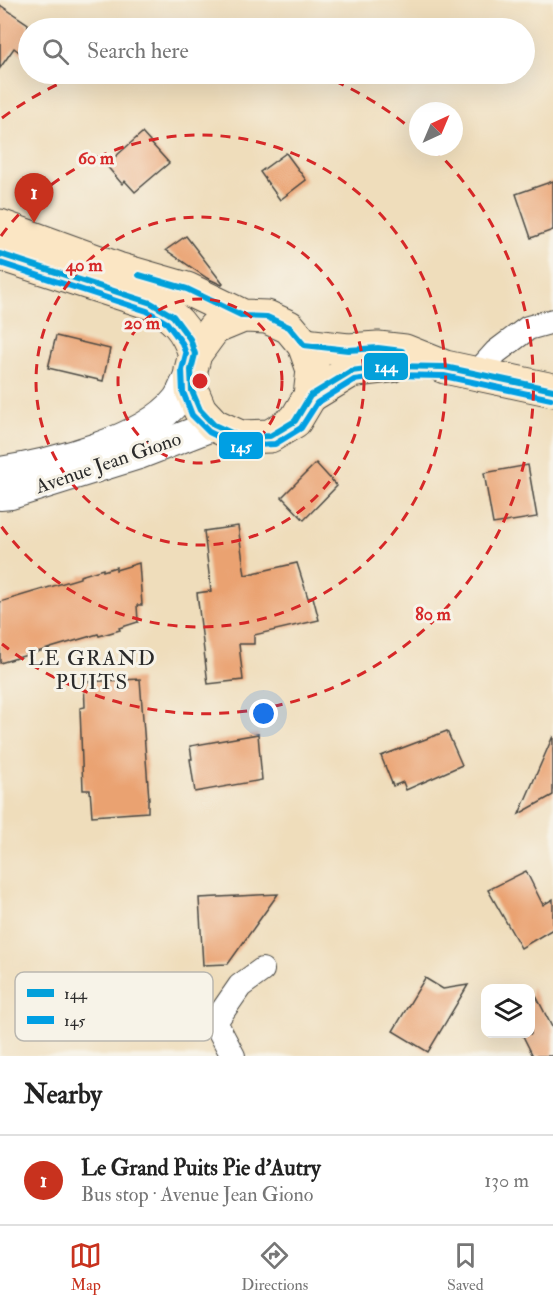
<!DOCTYPE html>
<html lang="en">
<head>
<meta charset="utf-8">
<style>
  :root { --surface:#fff; --page:#f2f2f2; --text:#222; --muted:#767676; --line:#e0e0e0; --accent:#c8321e }
  body { margin:0; font-family:"IM FELL Double Pica",serif; background:var(--page); color:var(--text) }
  .controls { position:absolute; right:18px; bottom:18px; display:grid; overflow:hidden; border-radius:12px; box-shadow:0 6px 24px #0002 }
  .controls button { width:54px; height:54px; display:grid; place-items:center; padding:0; border:0; border-bottom:2px solid var(--line); background:var(--surface); color:var(--text); font:30px sans-serif }
  .compass { position:absolute; left:409px; top:102px; width:54px; height:54px; border-radius:50%; background:var(--surface); box-shadow:0 6px 24px #0002; rotate:44deg }
  .you { position:absolute; left:264px; top:714px; width:21px; height:21px; margin:-15px; border:4px solid #fff; border-radius:50%; background:#1a73e8; box-shadow:0 0 0 9px #1a73e833 }
  .badge { display:grid; place-items:center; width:39px; height:39px; border-radius:50%; background:var(--accent); color:#fff; font-size:20px; font-weight:700 }
  .pin { position:absolute; translate:-50% -50px; filter:drop-shadow(0 2px 3px #0008) }
  .pin::after { content:''; position:absolute; top:32px; width:21px; height:18px; background:inherit; clip-path:polygon(0 0,100% 0,50% 100%) }
  .list { margin:0; padding:0; list-style:none }
  h2 { display:flex; justify-content:space-between; align-items:center; height:78px; margin:0; padding:0 24px; font-size:26px }
  h2 small { font-size:20px; font-weight:400; color:var(--muted) }
  .list li { display:grid; grid-template-columns:39px 1fr auto; gap:18px; align-items:center; box-sizing:border-box; height:90px; padding:0 24px; border-top:2px solid var(--line) }
  .list b { display:block; font-size:22px; white-space:nowrap }
  .list p { margin:0; font-size:20px; white-space:nowrap; color:var(--muted) }
  .list em { font-size:20px; font-style:normal; color:var(--muted) }
  .icon { flex:none; width:33px; height:33px; fill:none; stroke:currentColor; stroke-width:2; stroke-linecap:round; stroke-linejoin:round }
  .map { position:relative; flex:none; width:553px; height:1056px; overflow:hidden }
  .search { position:absolute; background:var(--surface); box-shadow:0 6px 24px #0002; left:18px; right:18px; top:18px; height:66px; display:flex; align-items:center; gap:15px; box-sizing:border-box; padding:0 21px; border-radius:33px; color:var(--muted); font-size:22px }
  .sheet { height:168px; background:var(--surface) }
  nav { display:flex; justify-content:space-around; align-items:center; box-sizing:border-box; height:84px; border-top:2px solid var(--line); background:var(--surface); font-size:16px; color:var(--muted) }
  nav a { display:grid; justify-items:center; gap:3px }
  nav .on { color:var(--accent) }
  .map>svg:first-child { display:block }
  .building { fill:#eaa271 }
  .lines { fill:none; stroke-linecap:round; stroke-linejoin:round }
  .minor-casing { stroke:#484641; stroke-width:26 }
  .tertiary-casing { stroke:#484641; stroke-width:32 }
  .secondary-casing { stroke:#484641; stroke-width:35 }
  .minor { stroke:#fff; stroke-width:24 }
  .tertiary { stroke:#fff; stroke-width:30 }
  .secondary { stroke:#fbe6c4; stroke-width:33 }
  .bus-1-casing { stroke:#f7f3e8; stroke-width:10 }
  .bus-2-casing { stroke:#f7f3e8; stroke-width:10 }
  .bus-1 { stroke:#04a0da; stroke-width:6 }
  .bus-2 { stroke:#009fe3; stroke-width:6 }
  .ring { fill:none; stroke:#d62828; stroke-width:3; stroke-dasharray:10 8 }
  .labels { text-anchor:middle; stroke-width:6; stroke-linejoin:round; paint-order:stroke }
  .street-label { font-size:20px; fill:#2b2b2b; stroke:#f7f3e8 }
  .neighbourhood-label { font-size:21px; letter-spacing:1.5px; fill:#2b2b2b; stroke:#f7f3e8 }
  .key { fill:#f7f3e8; stroke:#bab7af; stroke-width:1.5 }
  .key-label { font-size:16px; fill:#2b2b2b }
  .centre { fill:#d62828; stroke:#f7f3e8; stroke-width:3 }
  .ring-label { font-size:18px; text-anchor:middle; font-weight:bold; fill:#d62828; stroke:#f7f3e8; stroke-width:6; stroke-linejoin:round; paint-order:stroke }
  .line-badge { stroke:#f7f3e8; stroke-width:2 }
  .badge-label { font-size:16px; text-anchor:middle; font-weight:bold; fill:#fff }
</style>
</head>
<body>
<div class="map">
<svg width="553" height="1056" viewBox="0 0 553 1056">
  <rect width="100%" height="100%" fill="#f7f3e8"/>
  <filter id="ink" filterUnits="userSpaceOnUse"><feTurbulence type="fractalNoise" baseFrequency=".0167" numOctaves="2"/><feDisplacementMap in="SourceGraphic" scale="12" xChannelSelector="R" yChannelSelector="G"/><feConvolveMatrix kernelMatrix="1 2 1 2 8 2 1 2 1" color-interpolation-filters="sRGB"/></filter>
  <filter id="wash" filterUnits="userSpaceOnUse"><feTurbulence type="fractalNoise" baseFrequency=".008" numOctaves="4" result="noise"/><feDisplacementMap in="SourceGraphic" scale="24" xChannelSelector="R" yChannelSelector="G"/><feGaussianBlur stdDeviation="1.35" result="paint"/><feColorMatrix in="noise" values="0 0 0 0 0 0 0 0 0 0 0 0 0 0 0 0 0 1.4 0 .05"/><feComposite in="paint" operator="in"/></filter>
  <g filter="url(#wash)">
    <rect width="100%" height="100%" fill="#efddbb"/>
    <g id="blocks">
      <g class="building">
        <path d="M 0,5 L 28,24 L 28,59 L 14,48 L 0,68 Z"/>
        <path d="M 142,133 L 169,163 L 135,192 L 125,181 L 122,184 L 106,165 Z"/>
        <path d="M 286,153 L 306,180 L 280,200 L 260,172 Z"/>
        <path d="M 553,181 L 553,230 L 531,238 L 516,194 Z"/>
        <path d="M 186,236 L 223,284 L 222,285 L 207,278 L 166,250 Z"/>
        <path d="M 56,336 L 110,349 L 103,381 L 48,368 Z"/>
        <path d="M 316,463 L 337,486 L 304,520 L 282,497 Z"/>
        <path d="M 528,465 L 537,517 L 493,524 L 484,473 Z"/>
        <path d="M 238,526 L 245,575 L 297,563 L 308,598 L 313,597 L 319,620 L 254,635 L 254,644 L 239,644 L 243,680 L 208,684 L 197,593 L 211,591 L 204,531 Z"/>
        <path d="M 139,563 L 142,605 L 137,605 L 138,622 L 119,628 L 120,630 L 99,636 L 98,634 L 0,663 L 0,602 L 80,578 L 80,576 L 103,569 L 103,571 L 116,567 L 116,570 Z"/>
        <path d="M 140,679 L 149,799 L 148,799 L 148,812 L 92,816 L 90,790 L 83,790 L 80,708 L 85,707 L 84,682 Z"/>
        <path d="M 447,731 L 462,765 L 406,790 L 403,782 L 393,786 L 381,756 Z"/>
        <path d="M 258,734 L 262,780 L 195,792 L 190,759 L 192,759 L 190,746 Z"/>
        <path d="M 553,736 L 553,795 L 519,814 Z"/>
        <path d="M 526,871 L 543,905 L 553,899 L 553,929 L 521,948 L 488,890 Z"/>
        <path d="M 278,894 L 228,964 L 203,965 L 199,898 Z"/>
        <path d="M 425,978 L 443,989 L 468,985 L 428,1052 L 393,1031 Z"/>
        <path d="M 531,986 L 553,1029 L 553,1056 L 533,1056 L 522,1034 L 531,1034 Z"/>
      </g>
    </g>
  </g>
  <g filter="url(#ink)">
    <use href="#blocks" fill-opacity="0" stroke="#484641" stroke-width="1.5"/>
    <g class="lines">
      <g class="minor-casing">
        <g id="minor">
          <path d="M 477,373 L 496,352 L 528,328 L 553,321"/>
          <path d="M 233,1056 L 215,1022 L 240,986 L 262,970"/>
        </g>
      </g>
      <g class="tertiary-casing">
        <g id="tertiary">
          <path d="M 0,472 C 51,464 145,441 177,400 C 183,392 187,379 191,370"/>
          <path d="M 0,495 L 11,494 L 139,454 L 214,425"/>
        </g>
      </g>
      <g class="secondary-casing">
        <g id="secondary">
          <path d="M 0,226 L 118,269 L 187,289 L 243,316 L 267,317 L 289,327 L 304,345 L 313,370 L 310,396 L 295,421 L 270,436 L 240,437 L 214,425 L 200,410 L 192,391 L 191,370 L 195,354 L 214,328 L 243,316"/>
          <path d="M 0,254 L 151,303 C 175,317 186,327 195,354"/>
          <path d="M 304,345 L 348,350 L 378,348 L 405,351 L 445,367 L 553,390"/>
          <path d="M 310,396 L 351,371 L 391,366"/>
        </g>
      </g>
      <use href="#minor" class="minor"/>
      <use href="#tertiary" class="tertiary"/>
      <use href="#secondary" class="secondary"/>
      <g class="bus-1-casing">
        <g id="bus-1">
          <path d="M 0,254 L 151,303 L 173,316 L 190,339 L 195,354 L 191,370 L 192,391 L 200,410 L 214,425 L 240,437 L 270,436 L 295,421 L 310,396 L 351,371 L 390,366 L 445,367 L 553,390"/>
          <path d="M 139,275 L 187,289 L 243,316 L 267,317 L 289,327 L 304,345 L 348,350 L 378,348 L 402,351"/>
        </g>
      </g>
      <g class="bus-2-casing">
        <path id="bus-2" d="M 0,263 L 147,311 L 167,323 L 182,343 L 186,354 L 182,370 L 183,392 L 192,415 L 209,432 L 238,446 L 275,444 L 301,428 L 317,403 L 354,380 L 390,375 L 444,376 L 551,399"/>
      </g>
      <use href="#bus-1" class="bus-1"/>
      <use href="#bus-2" class="bus-2"/>
    </g>
  </g>
  <g class="ring">
    <circle cx="200" cy="381" r="82"/>
    <circle cx="200" cy="381" r="164"/>
    <path d="M1 236A246 246 0 1 1 1 526"/>
    <path d="M2 118A329 329 0 0 1 82 74M318 74A329 329 0 0 1 416 133M433 148A329 329 0 0 1 2 644"/>
  </g>
  <g class="labels">
    <g class="street-label">
      <text transform="translate(108 462) rotate(-19)" y="7">Avenue Jean Giono</text>
    </g>
    <g class="neighbourhood-label">
      <text x="92" y="665">LE GRAND<tspan x="92" dy="24">PUITS</tspan></text>
    </g>
  </g>
  <rect x="15" y="972" width="198" height="69" rx="9" class="key"/>
  <rect x="27" y="989" width="27" height="8" fill="#04a0da"/>
  <rect x="27" y="1016" width="27" height="8" fill="#009fe3"/>
  <g class="key-label">
    <text x="64" y="999">144</text>
    <text x="64" y="1026">145</text>
  </g>
  <circle cx="200" cy="381" r="9" class="centre"/>
  <g class="ring-label">
    <text x="96" y="164">60 m</text>
    <text x="84" y="271">40 m</text>
    <text x="142" y="329">20 m</text>
    <text x="433" y="620">80 m</text>
  </g>
  <g class="line-badge">
    <rect x="363" y="352" width="46" height="29" rx="6" fill="#04a0da"/>
    <rect x="218" y="431" width="46" height="29" rx="6" fill="#009fe3"/>
  </g>
  <g class="badge-label">
    <text x="386" y="372">144</text>
    <text x="241" y="452">145</text>
  </g>
</svg>
<div class="controls">
<button><svg class="icon" aria-label="layers" viewBox="0 0 24 24"><path d="M12 4l9 5-9 5-9-5zM3 14l9 5 9-5"/></svg></button>
</div>
<svg class="compass" viewBox="-18 -18 36 36"><path d="M0-13l5 13h-10z" fill="#e53935"/><path d="M0 13l5-13h-10z" fill="#767676"/></svg>
<div class="you"></div>
<div class="pin badge" style="left:34px;top:223px">1</div>
<div class="search"><svg class="icon" aria-label="search" viewBox="0 0 24 24"><circle cx="10" cy="10" r="6"/><path d="M15 15l6 6"/></svg>Search here</div>
</div>
<section class="sheet">
<h2>Nearby<small></small></h2>
<ul class="list">
<li><span class="badge">1</span><div><b>Le Grand Puits Pie d'Autry</b><p>Bus stop · Avenue Jean Giono</p></div><em>130 m</em></li>
</ul>
</section>
<nav>
<a class="on"><svg class="icon" aria-label="map" viewBox="0 0 24 24"><path d="M3 6l6-2 6 2 6-2v14l-6 2-6-2-6 2zM9 4v14M15 6v14"/></svg>Map</a>
<a><svg class="icon" aria-label="directions" viewBox="0 0 24 24"><path d="M12 3l9 9-9 9-9-9zM9 14v-3h6M13 9l2 2-2 2"/></svg>Directions</a>
<a><svg class="icon" aria-label="saved" viewBox="0 0 24 24"><path d="M7 4h10v16l-5-4-5 4z"/></svg>Saved</a>
</nav>
</body>
</html>
